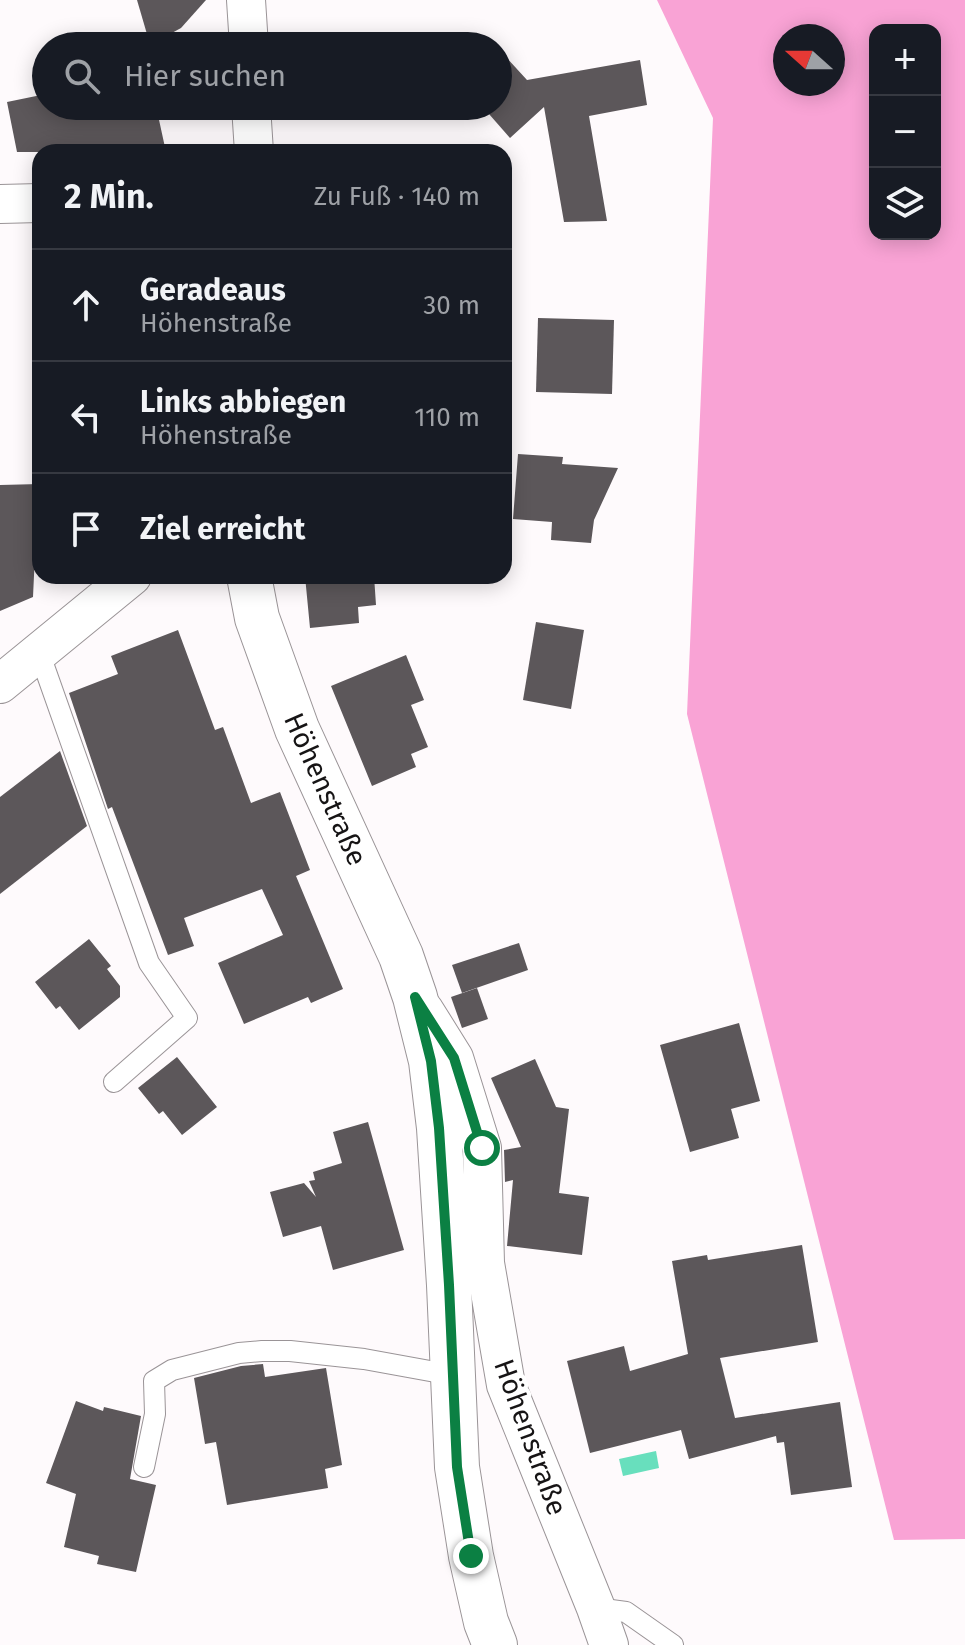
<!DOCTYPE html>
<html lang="de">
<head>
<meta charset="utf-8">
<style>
  :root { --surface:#171b24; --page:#20242c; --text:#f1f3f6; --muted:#9ea1a6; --line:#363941 }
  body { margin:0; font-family:"Fira Sans",sans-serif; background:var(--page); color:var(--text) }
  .controls { position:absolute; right:24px; top:24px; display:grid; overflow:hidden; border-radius:16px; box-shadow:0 4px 20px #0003 }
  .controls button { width:72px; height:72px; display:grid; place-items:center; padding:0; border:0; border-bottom:2px solid var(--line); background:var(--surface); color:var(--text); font:40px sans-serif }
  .compass { position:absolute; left:773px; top:24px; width:72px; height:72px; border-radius:50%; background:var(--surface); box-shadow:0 4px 20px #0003; rotate:291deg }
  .stop { position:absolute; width:24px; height:24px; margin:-18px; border:6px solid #0b8043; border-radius:50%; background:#fff }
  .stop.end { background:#0b8043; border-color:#fff; box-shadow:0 2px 8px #0008 }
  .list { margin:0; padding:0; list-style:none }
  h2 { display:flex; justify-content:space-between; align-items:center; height:104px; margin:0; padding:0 32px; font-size:34px }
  h2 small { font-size:26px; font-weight:400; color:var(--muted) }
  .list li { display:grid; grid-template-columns:52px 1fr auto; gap:24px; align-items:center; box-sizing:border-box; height:112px; padding:0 32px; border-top:2px solid var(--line) }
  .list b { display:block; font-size:30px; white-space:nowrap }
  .list p { margin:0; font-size:26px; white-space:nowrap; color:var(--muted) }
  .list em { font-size:26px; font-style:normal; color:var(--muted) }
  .icon { flex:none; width:44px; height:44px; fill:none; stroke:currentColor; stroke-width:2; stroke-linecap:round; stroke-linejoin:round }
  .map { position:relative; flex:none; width:965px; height:1645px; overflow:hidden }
  .search { position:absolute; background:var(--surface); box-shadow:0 4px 20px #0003; left:32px; top:32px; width:480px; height:88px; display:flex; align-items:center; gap:20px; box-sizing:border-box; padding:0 28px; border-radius:44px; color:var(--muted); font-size:30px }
  .panel { position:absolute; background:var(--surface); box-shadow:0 4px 20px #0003; left:32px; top:144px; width:480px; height:440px; border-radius:24px }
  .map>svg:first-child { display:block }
  .forest { fill:#f9a3d5; fill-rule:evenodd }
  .water { fill:#68dfbd }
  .building { fill:#5c575a }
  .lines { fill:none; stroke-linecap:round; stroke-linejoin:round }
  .lane-casing { stroke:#9a9497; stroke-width:22 }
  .street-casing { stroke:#9a9497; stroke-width:40 }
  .secondary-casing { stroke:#9a9497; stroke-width:46 }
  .lane { stroke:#fff; stroke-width:20 }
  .street { stroke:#fff; stroke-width:38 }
  .secondary { stroke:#fff; stroke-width:44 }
  .route { stroke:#0b8043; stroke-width:10 }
  .labels { text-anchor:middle; stroke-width:8; stroke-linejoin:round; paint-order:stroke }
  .street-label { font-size:28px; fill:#161415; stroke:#fff }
</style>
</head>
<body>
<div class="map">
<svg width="965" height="1645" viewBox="0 0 965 1645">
  <rect width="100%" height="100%" fill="#fefafc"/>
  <path class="forest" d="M 657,0 L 965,0 L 965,1539 L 894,1540 L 687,714 L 713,118 ZM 875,30 L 935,30 L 935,234 L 875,234 ZM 785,36 L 833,36 L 833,84 L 785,84 Z"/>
  <path class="water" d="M 656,1451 L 659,1468 L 623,1476 L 619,1459 Z"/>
  <g class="building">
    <path d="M 137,0 L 206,0 L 181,28 L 170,34 L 149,41 Z"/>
    <path d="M 504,55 L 527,80 L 640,60 L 647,105 L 589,116 L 607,221 L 564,222 L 544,107 L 510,138 L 482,106 L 498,106 L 498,64 L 504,71 Z"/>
    <path d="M 46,94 L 46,106 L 156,106 L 166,152 L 17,152 L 7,102 Z"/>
    <path d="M 538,318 L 614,320 L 612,394 L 536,392 Z"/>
    <path d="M 518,454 L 563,457 L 562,464 L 618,468 L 594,520 L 591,543 L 551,540 L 552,522 L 513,519 Z"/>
    <path d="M 40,484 L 40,533 L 36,532 L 33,597 L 0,611 L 0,485 Z"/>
    <path d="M 305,576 L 374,576 L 376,605 L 358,607 L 359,623 L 310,628 Z"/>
    <path d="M 536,622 L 584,630 L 571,709 L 523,700 Z"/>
    <path d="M 178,630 L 215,730 L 223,727 L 251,803 L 280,792 L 310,870 L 296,876 L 343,989 L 311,1003 L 308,997 L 244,1024 L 218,963 L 283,935 L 262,889 L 184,918 L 194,946 L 168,955 L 112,807 L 108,809 L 69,693 L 118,674 L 111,656 Z"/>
    <path d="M 406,655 L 424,700 L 411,705 L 428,747 L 411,754 L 416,767 L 372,786 L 331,686 Z"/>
    <path d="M 60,751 L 87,826 L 0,894 L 0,797 Z"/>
    <path d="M 89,939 L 111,966 L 107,969 L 120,986 L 120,997 L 79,1030 L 60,1006 L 56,1009 L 35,982 Z"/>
    <path d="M 519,943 L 528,970 L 462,993 L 452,965 Z"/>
    <path d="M 477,988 L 488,1019 L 462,1028 L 451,997 Z"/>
    <path d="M 739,1023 L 760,1101 L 731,1109 L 739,1138 L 690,1152 L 660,1045 Z"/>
    <path d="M 177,1057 L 217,1107 L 182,1135 L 163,1111 L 159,1114 L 138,1088 Z"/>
    <path d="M 535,1059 L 556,1107 L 569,1109 L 559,1193 L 589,1197 L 582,1255 L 507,1246 L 513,1180 L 505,1182 L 504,1150 L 521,1147 L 491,1078 Z"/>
    <path d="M 368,1122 L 404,1250 L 333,1270 L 321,1226 L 283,1237 L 270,1192 L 304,1183 L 316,1197 L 309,1181 L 315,1180 L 313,1172 L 342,1163 L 333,1132 Z"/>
    <path d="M 802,1245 L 818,1342 L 720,1358 L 735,1418 L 840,1402 L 852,1487 L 791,1495 L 784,1442 L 777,1443 L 776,1436 L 689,1459 L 681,1430 L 590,1453 L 567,1361 L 624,1346 L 630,1371 L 688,1354 L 672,1261 L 707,1255 L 708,1260 Z"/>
    <path d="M 263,1364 L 265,1377 L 326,1368 L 342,1465 L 325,1469 L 328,1488 L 227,1505 L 216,1442 L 205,1444 L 194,1378 L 241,1366 Z"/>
    <path d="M 76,1401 L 103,1411 L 104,1407 L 141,1416 L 130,1479 L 156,1485 L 136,1572 L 97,1564 L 99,1556 L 64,1547 L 76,1494 L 46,1483 Z"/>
  </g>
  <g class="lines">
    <g class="lane-casing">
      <g id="lane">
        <path d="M 39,652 L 149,963 L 187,1018 L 114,1082"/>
        <path d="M 144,1467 L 155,1414 L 154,1381 L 172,1370 L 239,1353 L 262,1351 L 290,1351 L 364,1359 L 452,1375"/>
        <path d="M 596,1608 L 626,1612 L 673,1645"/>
      </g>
    </g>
    <g class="street-casing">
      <g id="street">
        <path d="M 246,0 L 249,46"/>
        <path d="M 251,106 L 254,152"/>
        <path d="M 0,204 L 40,203"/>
        <path d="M 0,684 L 132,576"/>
        <path d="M 424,1010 L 454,1058 L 482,1148 L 485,1263 L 506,1385 L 596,1608 L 609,1645"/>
      </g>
    </g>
    <g class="secondary-casing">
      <path id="secondary" d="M 249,576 L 257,618 L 297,729 L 401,956 L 415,997 L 431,1061 L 439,1128 L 449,1285 L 457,1467 L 471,1556 L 486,1622 L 495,1645"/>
    </g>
    <use href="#lane" class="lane"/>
    <use href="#street" class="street"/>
    <use href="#secondary" class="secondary"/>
  </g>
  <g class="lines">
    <path class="route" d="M 471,1556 L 457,1467 L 449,1285 L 439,1128 L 431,1061 L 415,997 L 454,1058 L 482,1148"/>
  </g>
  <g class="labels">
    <g class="street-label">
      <text transform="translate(326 789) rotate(66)" y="10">Höhenstraße</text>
      <text transform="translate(531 1437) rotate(70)" y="10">Höhenstraße</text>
    </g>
  </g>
</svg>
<div class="controls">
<button>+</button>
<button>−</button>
<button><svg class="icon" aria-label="layers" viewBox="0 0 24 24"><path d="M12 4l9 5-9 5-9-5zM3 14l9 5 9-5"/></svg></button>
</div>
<svg class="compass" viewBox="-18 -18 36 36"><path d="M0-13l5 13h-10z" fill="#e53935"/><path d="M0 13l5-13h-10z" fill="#9ea1a6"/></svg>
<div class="stop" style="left:482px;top:1148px"></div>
<div class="stop end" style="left:471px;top:1556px"></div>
<div class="search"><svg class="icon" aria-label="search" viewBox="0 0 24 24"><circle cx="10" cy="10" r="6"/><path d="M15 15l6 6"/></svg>Hier suchen</div>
<section class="panel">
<h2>2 Min.<small>Zu Fuß · 140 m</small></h2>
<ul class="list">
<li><svg class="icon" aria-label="ahead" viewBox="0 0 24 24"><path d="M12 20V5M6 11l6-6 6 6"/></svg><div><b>Geradeaus</b><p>Höhenstraße</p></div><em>30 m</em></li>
<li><svg class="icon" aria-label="left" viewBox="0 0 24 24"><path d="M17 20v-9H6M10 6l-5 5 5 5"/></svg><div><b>Links abbiegen</b><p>Höhenstraße</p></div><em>110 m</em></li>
<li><svg class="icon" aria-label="arrive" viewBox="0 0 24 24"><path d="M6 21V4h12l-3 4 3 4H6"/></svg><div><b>Ziel erreicht</b></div></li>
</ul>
</section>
</div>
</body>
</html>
